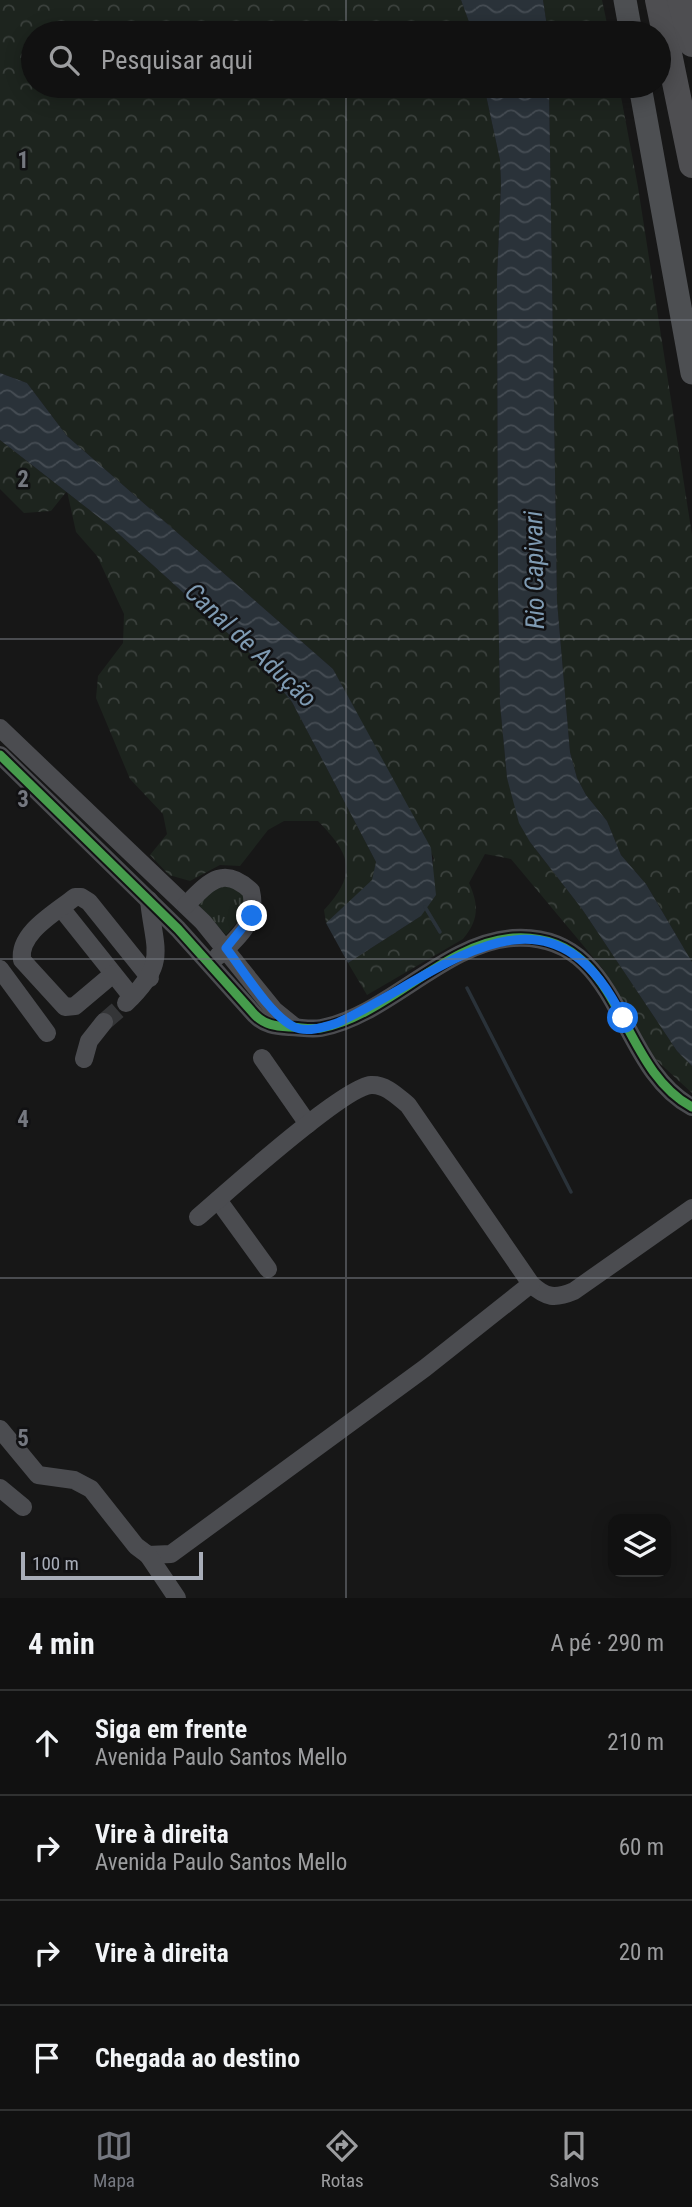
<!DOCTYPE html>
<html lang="pt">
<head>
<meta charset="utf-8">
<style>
  :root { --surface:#111; --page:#1e1f1f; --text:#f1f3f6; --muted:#9c9d9f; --line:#303131; --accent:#757880 }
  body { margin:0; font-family:"Roboto Condensed",sans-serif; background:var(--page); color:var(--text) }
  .controls { position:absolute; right:21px; bottom:21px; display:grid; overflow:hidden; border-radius:14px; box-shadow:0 4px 18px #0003 }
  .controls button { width:63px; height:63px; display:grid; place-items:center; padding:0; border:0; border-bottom:2px solid var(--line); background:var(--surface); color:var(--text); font:35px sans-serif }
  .scale { position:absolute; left:21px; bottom:18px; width:182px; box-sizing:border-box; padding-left:7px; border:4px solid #a8adb8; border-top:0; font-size:19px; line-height:24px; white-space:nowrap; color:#a8adb8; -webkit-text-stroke:5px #111113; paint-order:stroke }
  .stop { position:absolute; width:21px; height:21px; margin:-16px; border:5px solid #1a73e8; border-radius:50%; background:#fff }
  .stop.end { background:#1a73e8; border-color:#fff; box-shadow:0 2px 7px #0008 }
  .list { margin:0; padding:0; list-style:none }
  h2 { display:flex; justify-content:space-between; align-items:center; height:91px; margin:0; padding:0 28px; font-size:30px }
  h2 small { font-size:23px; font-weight:400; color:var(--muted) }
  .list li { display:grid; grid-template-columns:46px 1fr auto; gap:21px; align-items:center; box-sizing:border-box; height:105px; padding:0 28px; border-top:2px solid var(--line) }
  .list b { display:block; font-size:26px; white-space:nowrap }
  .list p { margin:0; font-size:23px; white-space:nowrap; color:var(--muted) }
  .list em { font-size:23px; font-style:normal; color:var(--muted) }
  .icon { flex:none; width:38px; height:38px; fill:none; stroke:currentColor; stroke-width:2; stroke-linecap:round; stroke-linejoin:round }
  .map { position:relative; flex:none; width:692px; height:1598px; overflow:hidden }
  .search { position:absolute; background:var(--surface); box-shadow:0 4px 18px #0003; left:21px; right:21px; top:21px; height:77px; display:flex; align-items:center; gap:18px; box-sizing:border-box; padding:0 24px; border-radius:38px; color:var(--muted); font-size:26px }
  .sheet { height:511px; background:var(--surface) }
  nav { display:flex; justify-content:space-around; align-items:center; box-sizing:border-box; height:98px; border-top:2px solid var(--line); background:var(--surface); font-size:19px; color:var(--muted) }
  nav a { display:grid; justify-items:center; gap:4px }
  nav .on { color:var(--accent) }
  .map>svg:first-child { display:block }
  .grass { fill:url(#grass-tufts) }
  .forest { fill:url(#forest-crowns) }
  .water { fill:url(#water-waves) }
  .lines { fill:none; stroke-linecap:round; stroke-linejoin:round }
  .stream { stroke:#2a3239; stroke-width:3.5 }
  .minor-tunnel { stroke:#343537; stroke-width:18; stroke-dasharray:18 9; stroke-linecap:butt }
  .minor { stroke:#4b4c50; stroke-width:18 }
  .major { stroke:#4d4f52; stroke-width:23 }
  .highway { stroke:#4e4e51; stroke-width:26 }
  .cycleway-casing { stroke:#111113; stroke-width:13 }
  .cycleway { stroke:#469c4c; stroke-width:9 }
  .route { stroke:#1a73e8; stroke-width:9 }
  .grid { fill:none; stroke:#757880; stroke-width:2; stroke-opacity:0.55 }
  .labels { text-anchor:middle; stroke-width:5; stroke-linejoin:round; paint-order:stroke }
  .water-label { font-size:26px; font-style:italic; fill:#7f9bb3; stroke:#111113 }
  .grid-label { font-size:23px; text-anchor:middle; font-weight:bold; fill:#757880; stroke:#111113; stroke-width:5; stroke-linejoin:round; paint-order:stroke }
</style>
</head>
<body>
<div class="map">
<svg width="692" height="1598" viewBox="0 0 692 1598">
  <defs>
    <pattern id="grass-tufts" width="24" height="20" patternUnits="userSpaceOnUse" patternTransform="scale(1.75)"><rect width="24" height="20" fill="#1d241e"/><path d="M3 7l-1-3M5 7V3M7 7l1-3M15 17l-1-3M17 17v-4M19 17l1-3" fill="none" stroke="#3b413d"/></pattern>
    <pattern id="forest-crowns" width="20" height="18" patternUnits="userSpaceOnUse" patternTransform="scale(1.75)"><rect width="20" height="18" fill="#1d241e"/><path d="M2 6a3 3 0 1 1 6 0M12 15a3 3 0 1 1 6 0" fill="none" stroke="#3b413d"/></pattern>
    <pattern id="water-waves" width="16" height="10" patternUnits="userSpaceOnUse" patternTransform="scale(1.75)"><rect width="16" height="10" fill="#2a3239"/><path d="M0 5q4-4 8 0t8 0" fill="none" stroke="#464d54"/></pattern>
  </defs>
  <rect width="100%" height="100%" fill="#171717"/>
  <path class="grass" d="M 227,885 L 236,888 L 244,896 L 245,913 L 226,935 L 197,903 L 218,887 Z"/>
  <g class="forest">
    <path d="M 0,0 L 461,0 L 473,33 L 33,33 L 33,86 L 484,86 L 500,160 L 501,184 L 497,278 L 498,589 L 500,704 L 507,778 L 530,842 L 582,909 L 677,1051 L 692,1066 L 692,1093 L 655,1059 L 602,968 L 511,859 L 485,854 L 469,883 C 479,905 479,920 463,939 L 367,995 L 348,963 L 421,916 L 434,858 L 333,669 L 67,436 L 27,383 L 0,373 Z"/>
    <path d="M 543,0 L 602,0 L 609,33 L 548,33 Z"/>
    <path d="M 549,86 L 619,86 L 638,187 L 692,535 L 692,962 L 646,884 L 621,855 L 607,821 L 586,795 L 577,778 L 570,752 L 557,601 Z"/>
    <path d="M 0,440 L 110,526 L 255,658 L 292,702 L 376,862 L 373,880 L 326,923 L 324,910 C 358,873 351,855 318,821 L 284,821 L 268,830 L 240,866 L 220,865 L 190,881 L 169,875 L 150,855 L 167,834 L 163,814 L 130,779 L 96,698 L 98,676 L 123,643 L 124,614 L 97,556 L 76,532 L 67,491 L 51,511 L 24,513 L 0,489 Z"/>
  </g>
  <g class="water">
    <path d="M 461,0 L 543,0 L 548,33 L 473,33 Z"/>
    <path d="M 484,86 L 549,86 L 557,601 L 570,752 L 577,778 L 586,795 L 607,821 L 621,855 L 646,884 L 692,962 L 692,1066 L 677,1051 L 582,909 L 530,842 L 519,823 L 507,778 L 500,704 L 498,589 L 497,278 L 501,184 L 500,160 Z"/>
    <path d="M 0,373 L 27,383 L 67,436 L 333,669 L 431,848 L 436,895 L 421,916 L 348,963 L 326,923 L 372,880 L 376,862 L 292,702 L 255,658 L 110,526 L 0,440 Z"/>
  </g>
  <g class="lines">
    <g class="stream">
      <path d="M 425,907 L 440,932"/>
      <path d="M 467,988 L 571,1192"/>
    </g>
    <path class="minor-tunnel" d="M 104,1022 L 126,1003"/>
    <g class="minor">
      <path d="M 0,728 L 203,922 L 274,1010 L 295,1027"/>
      <path d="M 0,755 L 178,929 L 255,1015 C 265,1025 275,1026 289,1027 C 300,1027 310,1030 321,1028 C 387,1016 444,943 513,938 C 623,931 615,1066 692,1107"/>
      <path d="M 186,905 C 208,883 223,864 251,891 C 258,921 238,938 218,956"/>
      <path d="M 61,908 L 132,997"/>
      <path d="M 0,969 L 47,1033"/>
      <path d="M 113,974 L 75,1006 L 65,1007 L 22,960 C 18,933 55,913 75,897 L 81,897 L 89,902 L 150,978"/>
      <path d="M 126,1003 C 169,962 154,950 149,900"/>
      <path d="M 262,1058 L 308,1124"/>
      <path d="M 84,1059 L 89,1041 L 104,1022"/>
      <path d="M 218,1200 L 268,1269"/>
      <path d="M 198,1217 C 226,1193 343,1087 371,1085 C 386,1084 398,1097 408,1105 L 531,1284 C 546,1298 555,1299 574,1291 L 692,1208"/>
      <path d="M 0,1429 L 38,1475 L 74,1480 L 91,1489 L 136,1546 L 148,1555 L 171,1554 L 425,1368 L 531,1284"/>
      <path d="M 0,1488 L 23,1507"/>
      <path d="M 148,1555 L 177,1598"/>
    </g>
    <g class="major">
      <path d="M 625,0 L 631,33"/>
      <path d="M 640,86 L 692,373"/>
    </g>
    <g class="highway">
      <path d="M 658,0 L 692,165"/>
      <path d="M 680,0 L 692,44"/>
    </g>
    <g class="cycleway-casing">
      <path id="cycleway" d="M 0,755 L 178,929 L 255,1015 C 265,1025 275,1026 289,1027 C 300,1027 310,1030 321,1028 C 387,1016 444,943 513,938 C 623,931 615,1066 692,1107"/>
    </g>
    <use href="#cycleway" class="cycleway"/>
  </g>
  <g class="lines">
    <path class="route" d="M 252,916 L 226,948 C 243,970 270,1015 294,1027 C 307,1033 325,1027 337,1023 C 441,975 547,864 623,1018"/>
  </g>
  <path class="grid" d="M 346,0 L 346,33M 346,86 L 346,1598M 0,320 L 692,320M 0,639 L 692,639M 0,959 L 692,959M 0,1278 L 692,1278"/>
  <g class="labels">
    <g class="water-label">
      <text transform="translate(534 570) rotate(-91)" y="9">Rio Capivari</text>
      <text transform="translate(251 645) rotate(43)" y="9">Canal de Adução</text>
    </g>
  </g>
  <g class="grid-label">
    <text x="23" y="168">1</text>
    <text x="23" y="487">2</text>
    <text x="23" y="807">3</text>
    <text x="23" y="1127">4</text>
    <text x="23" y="1446">5</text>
  </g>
</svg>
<div class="controls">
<button><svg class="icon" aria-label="layers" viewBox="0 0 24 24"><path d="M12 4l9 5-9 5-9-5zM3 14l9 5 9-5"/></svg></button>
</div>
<div class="scale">100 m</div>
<div class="stop" style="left:623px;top:1018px"></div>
<div class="stop end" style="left:252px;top:916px"></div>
<div class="search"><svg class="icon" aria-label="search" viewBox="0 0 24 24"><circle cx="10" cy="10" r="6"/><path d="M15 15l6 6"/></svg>Pesquisar aqui</div>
</div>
<section class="sheet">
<h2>4 min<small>A pé · 290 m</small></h2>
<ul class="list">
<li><svg class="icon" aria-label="ahead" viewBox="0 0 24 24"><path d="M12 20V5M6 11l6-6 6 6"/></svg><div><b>Siga em frente</b><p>Avenida Paulo Santos Mello</p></div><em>210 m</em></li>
<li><svg class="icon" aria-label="right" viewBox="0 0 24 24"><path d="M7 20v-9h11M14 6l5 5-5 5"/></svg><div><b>Vire à direita</b><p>Avenida Paulo Santos Mello</p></div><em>60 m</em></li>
<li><svg class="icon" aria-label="right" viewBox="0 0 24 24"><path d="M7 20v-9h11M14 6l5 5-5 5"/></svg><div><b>Vire à direita</b></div><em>20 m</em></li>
<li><svg class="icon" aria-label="arrive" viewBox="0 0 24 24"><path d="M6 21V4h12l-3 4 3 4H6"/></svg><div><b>Chegada ao destino</b></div></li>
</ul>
</section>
<nav>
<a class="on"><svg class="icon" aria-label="map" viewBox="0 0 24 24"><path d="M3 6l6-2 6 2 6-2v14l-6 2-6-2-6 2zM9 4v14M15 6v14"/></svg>Mapa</a>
<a><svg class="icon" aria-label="directions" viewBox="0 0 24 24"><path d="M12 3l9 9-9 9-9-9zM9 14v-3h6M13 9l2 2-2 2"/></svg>Rotas</a>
<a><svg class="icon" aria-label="saved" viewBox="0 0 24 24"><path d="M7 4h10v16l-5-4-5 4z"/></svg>Salvos</a>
</nav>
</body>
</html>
